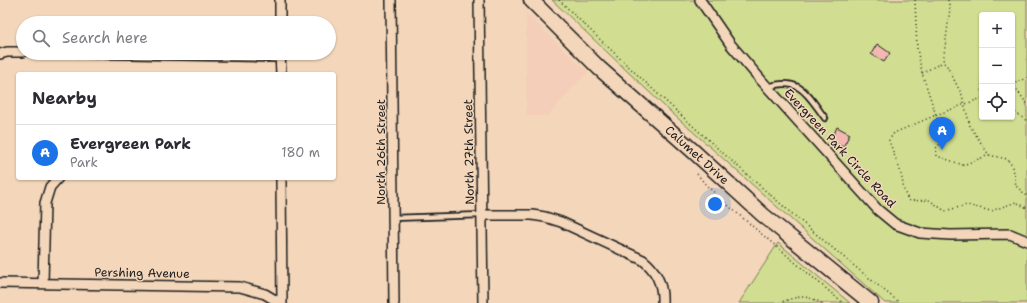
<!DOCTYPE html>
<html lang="en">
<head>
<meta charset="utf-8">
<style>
  :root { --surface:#fff; --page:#f7f7f7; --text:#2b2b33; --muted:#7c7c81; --line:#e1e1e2; --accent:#1a73e8 }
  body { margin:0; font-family:"Shantell Sans",sans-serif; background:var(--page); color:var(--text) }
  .controls { position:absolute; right:12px; top:12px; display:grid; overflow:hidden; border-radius:4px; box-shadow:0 1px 3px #0004 }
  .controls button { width:36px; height:36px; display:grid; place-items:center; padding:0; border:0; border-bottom:1px solid var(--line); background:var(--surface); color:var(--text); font:20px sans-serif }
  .you { position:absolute; left:715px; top:204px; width:14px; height:14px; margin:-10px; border:3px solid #fff; border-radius:50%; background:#1a73e8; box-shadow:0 0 0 6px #1a73e833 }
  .badge { display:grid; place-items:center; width:26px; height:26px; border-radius:50%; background:var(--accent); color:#fff; font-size:13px; font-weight:700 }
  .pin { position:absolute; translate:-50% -33px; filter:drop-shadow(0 1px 2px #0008) }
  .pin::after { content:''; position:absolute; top:21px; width:14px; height:12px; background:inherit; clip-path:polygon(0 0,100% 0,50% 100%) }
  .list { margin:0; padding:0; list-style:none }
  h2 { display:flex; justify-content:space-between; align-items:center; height:52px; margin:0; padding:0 16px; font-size:17px }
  h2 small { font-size:13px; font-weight:400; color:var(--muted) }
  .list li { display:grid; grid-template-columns:26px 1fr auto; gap:12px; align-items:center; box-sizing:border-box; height:56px; padding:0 16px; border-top:1px solid var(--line) }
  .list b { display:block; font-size:15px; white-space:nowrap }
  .list p { margin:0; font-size:13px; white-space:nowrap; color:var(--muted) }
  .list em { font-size:13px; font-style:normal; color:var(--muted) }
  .icon { flex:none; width:22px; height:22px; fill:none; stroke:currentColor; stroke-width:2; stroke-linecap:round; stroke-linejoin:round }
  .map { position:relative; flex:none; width:1027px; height:303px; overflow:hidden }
  .search { position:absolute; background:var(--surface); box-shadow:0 1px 3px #0004; left:16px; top:16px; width:320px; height:44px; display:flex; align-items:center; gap:10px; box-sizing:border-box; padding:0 14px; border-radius:22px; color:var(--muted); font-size:15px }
  .panel { position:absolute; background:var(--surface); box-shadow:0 1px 3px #0004; left:16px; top:72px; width:320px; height:108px; border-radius:4px }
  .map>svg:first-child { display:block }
  .built { fill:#f4ceb8 }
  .green { fill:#d1de91; stroke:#767d56; fill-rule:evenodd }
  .building { fill:#f4b8b2; stroke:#1c1c1c }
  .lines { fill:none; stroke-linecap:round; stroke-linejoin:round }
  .service-casing { stroke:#1c1c1c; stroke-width:8 }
  .minor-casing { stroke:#1c1c1c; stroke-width:12 }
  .primary-casing { stroke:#1c1c1c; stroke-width:17 }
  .path { stroke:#1c1c1c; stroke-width:1.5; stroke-dasharray:1 3; stroke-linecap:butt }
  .service { stroke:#f4d7bb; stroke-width:4.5 }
  .minor { stroke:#f4d7bb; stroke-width:9 }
  .primary { stroke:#f4d7bb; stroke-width:14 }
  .labels { text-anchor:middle; stroke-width:3; stroke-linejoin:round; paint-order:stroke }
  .street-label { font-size:12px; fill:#1c1c1c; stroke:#f4d7bb }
</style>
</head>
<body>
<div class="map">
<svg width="1027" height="303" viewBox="0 0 1027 303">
  <rect width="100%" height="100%" fill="#f4d7bb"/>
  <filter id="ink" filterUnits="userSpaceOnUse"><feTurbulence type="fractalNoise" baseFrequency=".025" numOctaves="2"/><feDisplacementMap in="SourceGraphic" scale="8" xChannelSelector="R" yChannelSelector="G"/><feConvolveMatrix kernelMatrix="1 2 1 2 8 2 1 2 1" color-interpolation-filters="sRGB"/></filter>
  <g filter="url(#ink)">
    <path class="built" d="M 526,13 L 588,72 L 548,116 L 526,116 Z"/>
    <g class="green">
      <path d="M 552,0 L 1027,0 L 1027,303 L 885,303 L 663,105 ZM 982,15 L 1012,15 L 1012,117 L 982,117 Z"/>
      <path d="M 778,243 L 850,303 L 739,303 Z"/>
    </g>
    <g class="building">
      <path d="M 877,44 L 890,53 L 884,62 L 871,54 Z"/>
      <path d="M 837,127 L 850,134 L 843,147 L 831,141 Z"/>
    </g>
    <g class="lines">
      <g class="service-casing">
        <g id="service">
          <path d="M 768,87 C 801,76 808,96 825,118"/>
          <path d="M 393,218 L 482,215"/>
        </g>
      </g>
      <g class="minor-casing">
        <g id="minor">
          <path d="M 280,0 L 280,23"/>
          <path d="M 391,0 L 394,303"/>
          <path d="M 479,0 L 483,303"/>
          <path d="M 700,0 L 731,45 L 761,80 L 878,210 L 895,224 L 920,233 L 950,235 L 1010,234 L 1027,241"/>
          <path d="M 80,53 L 280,57"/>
          <path d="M 280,53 L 281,74"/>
          <path d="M 0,54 L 7,52 L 23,52"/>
          <path d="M 281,178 L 282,303"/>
          <path d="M 482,215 L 532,215 L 545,217 L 561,222 L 643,260 C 657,271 663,285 662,303"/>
          <path d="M 0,283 L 240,287 L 265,294 L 280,303"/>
          <path d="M 43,283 L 45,203 L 50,187 L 58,178"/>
        </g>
      </g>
      <g class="primary-casing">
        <path id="primary" d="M 531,0 L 599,68 L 692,150 L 763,215 L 871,303"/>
      </g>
      <g class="path">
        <path d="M 559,0 C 668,106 781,208 900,303"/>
        <path d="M 915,0 L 917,49 L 922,73 L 936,115 L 894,133 L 889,140 C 892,151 898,162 901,174 C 904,184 902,193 910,201 L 929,200 L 945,211 L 967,205 L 991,211 L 1016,202 L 1027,208"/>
        <path d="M 948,0 L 950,9 L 943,62 L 947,66 L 962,95 L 970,126 L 989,155 L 1007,159 L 1013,167 L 1016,186 L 1027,196"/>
        <path d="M 922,73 L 943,62"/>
        <path d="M 1027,78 L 1016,82 L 1015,87 L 1027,104"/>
        <path d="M 982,98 L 936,115 L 942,135 L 941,143 L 936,148 L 937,156 L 963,165 L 989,155"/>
        <path d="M 1012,110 L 1027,121"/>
        <path d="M 697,174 L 706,185 L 731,208 L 843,303"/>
        <path d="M 779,303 C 798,296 804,294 822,303"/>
      </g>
      <use href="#service" class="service"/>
      <use href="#minor" class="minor"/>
      <use href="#primary" class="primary"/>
    </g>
  </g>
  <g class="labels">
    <g class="street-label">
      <text transform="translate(840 148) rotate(47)" y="4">Evergreen Park Circle Road</text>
      <text transform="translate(381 152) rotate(-90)" y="4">North 26th Street</text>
      <text transform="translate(469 152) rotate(-91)" y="4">North 27th Street</text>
      <text transform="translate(697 155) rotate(42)" y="4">Calumet Drive</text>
      <text transform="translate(142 273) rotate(1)" y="4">Pershing Avenue</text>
    </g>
  </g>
</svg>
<div class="controls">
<button>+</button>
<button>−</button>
<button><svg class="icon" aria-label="locate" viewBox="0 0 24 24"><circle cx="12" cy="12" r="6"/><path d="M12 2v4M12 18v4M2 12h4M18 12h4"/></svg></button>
</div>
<div class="you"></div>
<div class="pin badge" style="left:942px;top:150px">A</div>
<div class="search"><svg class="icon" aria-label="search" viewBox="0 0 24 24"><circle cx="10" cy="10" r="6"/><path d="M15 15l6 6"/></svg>Search here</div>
<section class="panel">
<h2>Nearby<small></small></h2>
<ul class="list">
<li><span class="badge">A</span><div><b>Evergreen Park</b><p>Park</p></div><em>180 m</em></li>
</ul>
</section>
</div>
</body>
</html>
